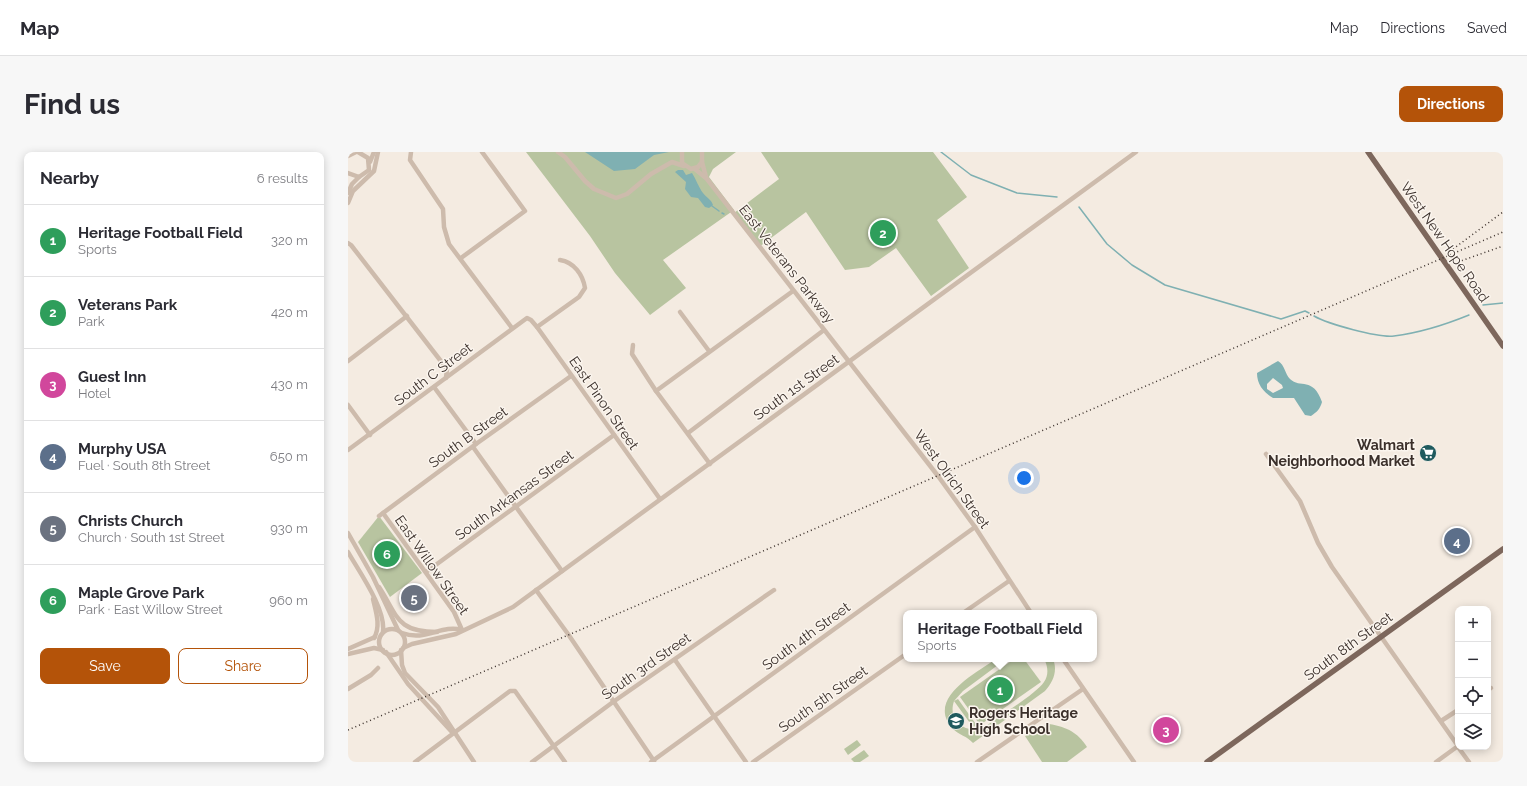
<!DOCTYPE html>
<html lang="en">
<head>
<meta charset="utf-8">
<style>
  :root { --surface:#fff; --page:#f7f7f7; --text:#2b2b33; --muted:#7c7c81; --line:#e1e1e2; --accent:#b45309 }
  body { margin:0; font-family:Raleway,sans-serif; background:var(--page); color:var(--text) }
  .controls { position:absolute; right:12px; bottom:12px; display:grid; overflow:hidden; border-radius:8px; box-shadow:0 2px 10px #0003 }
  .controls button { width:36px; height:36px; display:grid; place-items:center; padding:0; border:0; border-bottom:1px solid var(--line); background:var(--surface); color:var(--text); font:20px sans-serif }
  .you { position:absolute; left:676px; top:326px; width:14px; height:14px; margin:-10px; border:3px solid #fff; border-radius:50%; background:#1a73e8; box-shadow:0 0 0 6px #1a73e833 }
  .badge { display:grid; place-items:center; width:26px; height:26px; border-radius:50%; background:var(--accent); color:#fff; font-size:13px; font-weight:700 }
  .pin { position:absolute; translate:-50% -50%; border:2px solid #fff; box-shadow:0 1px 4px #0006 }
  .popup { position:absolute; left:555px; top:458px; width:194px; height:52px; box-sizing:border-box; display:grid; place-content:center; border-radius:8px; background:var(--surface); filter:drop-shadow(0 1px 3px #0005); font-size:13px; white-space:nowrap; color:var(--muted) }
  .popup b { font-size:15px; color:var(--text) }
  .popup::after { content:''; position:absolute; left:50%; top:100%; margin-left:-8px; border:8px solid transparent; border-top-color:var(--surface) }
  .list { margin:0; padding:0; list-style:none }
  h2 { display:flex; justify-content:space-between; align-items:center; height:52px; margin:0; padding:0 16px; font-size:17px }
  h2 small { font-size:13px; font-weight:400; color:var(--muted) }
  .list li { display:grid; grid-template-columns:26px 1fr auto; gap:12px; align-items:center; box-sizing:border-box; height:72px; padding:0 16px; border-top:1px solid var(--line) }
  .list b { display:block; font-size:15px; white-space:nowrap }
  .list p { margin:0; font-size:13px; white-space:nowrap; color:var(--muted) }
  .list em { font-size:13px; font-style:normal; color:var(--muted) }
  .actions { display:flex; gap:8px; padding:12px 16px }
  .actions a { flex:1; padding:9px 0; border:1px solid var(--accent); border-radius:8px; text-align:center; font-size:14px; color:var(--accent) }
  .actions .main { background:var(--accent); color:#fff }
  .icon { flex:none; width:22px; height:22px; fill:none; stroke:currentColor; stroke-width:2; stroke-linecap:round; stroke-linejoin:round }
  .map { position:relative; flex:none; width:1155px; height:610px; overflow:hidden; border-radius:8px }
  header { display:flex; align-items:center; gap:24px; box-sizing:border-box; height:56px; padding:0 20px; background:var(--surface); border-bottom:1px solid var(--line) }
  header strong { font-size:19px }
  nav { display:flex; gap:22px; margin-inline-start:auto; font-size:14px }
  .intro { display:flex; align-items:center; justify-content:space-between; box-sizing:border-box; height:96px; padding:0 24px }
  h1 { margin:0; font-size:28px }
  .button { padding:10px 18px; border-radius:8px; background:var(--accent); color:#fff; font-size:14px; font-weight:700 }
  main { display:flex; gap:24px; padding:0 24px }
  aside { flex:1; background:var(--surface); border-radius:8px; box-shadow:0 2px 10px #0003 }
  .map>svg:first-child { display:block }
  .green { fill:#b8c4a0 }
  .water { fill:#7fb0b2; fill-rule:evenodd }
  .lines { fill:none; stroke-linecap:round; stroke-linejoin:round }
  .stream { stroke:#7fb0b2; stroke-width:1.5 }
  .minor { stroke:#cdbbac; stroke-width:4.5 }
  .major { stroke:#7d675c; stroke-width:5.5 }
  .rail { stroke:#3b302b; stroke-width:1.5; stroke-dasharray:1 3; stroke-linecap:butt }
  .labels { text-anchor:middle; stroke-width:3; stroke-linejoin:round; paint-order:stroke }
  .street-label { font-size:14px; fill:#3b302b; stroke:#fbf5ee }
  .poi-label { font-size:14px; font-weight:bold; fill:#3b302b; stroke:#fbf5ee; text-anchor:end }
</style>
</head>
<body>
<header>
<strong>Map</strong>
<nav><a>Map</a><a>Directions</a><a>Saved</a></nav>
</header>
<div class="intro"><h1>Find us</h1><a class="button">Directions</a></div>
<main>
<aside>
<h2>Nearby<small>6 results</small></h2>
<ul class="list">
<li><span class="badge" style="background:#2e9e5b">1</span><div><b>Heritage Football Field</b><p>Sports</p></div><em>320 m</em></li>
<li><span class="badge" style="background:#2e9e5b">2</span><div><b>Veterans Park</b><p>Park</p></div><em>420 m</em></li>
<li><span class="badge" style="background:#d1479c">3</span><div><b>Guest Inn</b><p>Hotel</p></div><em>430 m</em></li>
<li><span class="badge" style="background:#5c6f8a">4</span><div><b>Murphy USA</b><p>Fuel · South 8th Street</p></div><em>650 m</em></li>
<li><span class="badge" style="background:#6b7280">5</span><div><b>Christs Church</b><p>Church · South 1st Street</p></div><em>930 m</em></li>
<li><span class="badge" style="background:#2e9e5b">6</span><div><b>Maple Grove Park</b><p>Park · East Willow Street</p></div><em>960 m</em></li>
</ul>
<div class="actions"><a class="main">Save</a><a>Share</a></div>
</aside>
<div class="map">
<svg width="1155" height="610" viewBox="0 0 1155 610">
  <rect width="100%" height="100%" fill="#f4ebe1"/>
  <g class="green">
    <path d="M 178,0 L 388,0 L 365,17 L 361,25 L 386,58 L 315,108 L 338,136 L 302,163 L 267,121 L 242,84 Z"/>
    <path d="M 413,0 L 585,0 L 619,45 L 589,68 L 621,116 L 583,144 L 548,96 L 521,115 L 497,118 L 458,60 L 411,95 L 386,61 L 431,27 Z"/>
    <path d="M 31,364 L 74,421 L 42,445 L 10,390 Z"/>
    <path d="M 648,507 L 658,507 L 615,539 L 606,549 L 610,547 L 630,575 L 627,578 L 606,549 C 599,570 619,583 637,575 C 650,565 688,542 696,530 C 701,523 700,514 696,507 L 705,507 C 710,519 705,530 697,539 L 625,591 C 619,584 611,583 605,577 C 577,547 628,521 648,507 Z"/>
    <path d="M 666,507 L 676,507 L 693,530 L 632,573 L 612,545 Z"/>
    <path d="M 701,572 C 719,575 729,580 739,595 L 719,610 L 694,610 L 677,584 L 690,576 Z"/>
    <path d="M 509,588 L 513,593 L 500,603 L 496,597 Z"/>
    <path d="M 516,598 L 521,604 L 512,610 L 506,610 L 503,607 Z"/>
  </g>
  <g class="water">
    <path d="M 237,0 L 321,0 L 306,3 L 287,17 L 266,19 Z"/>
    <path d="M 330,18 L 335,18 L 338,23 L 344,21 C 348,27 351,36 355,41 C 359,46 363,47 365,53 L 361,56 L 357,55 L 350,46 L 343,45 L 337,37 L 338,30 L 327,20 Z"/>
    <path d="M 930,209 C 937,213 937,222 942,227 C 952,237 965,224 974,250 C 972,257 969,260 963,264 L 957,263 L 946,246 L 925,246 C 915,240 909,232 909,221 ZM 925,226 L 934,233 L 935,236 L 925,241 L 919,237 L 919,232 Z"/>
  </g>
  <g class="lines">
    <g class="stream">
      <path d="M 593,0 L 623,23 L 669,41 L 709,45"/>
      <path d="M 364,54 L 371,59"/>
      <path d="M 731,55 L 759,92 L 784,113 L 817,133 L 933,167 L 957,159 L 961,161"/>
      <path d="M 374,61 L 376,62"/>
      <path d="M 1135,153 L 1155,151"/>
      <path d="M 966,164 C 980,172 1030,186 1046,184 C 1070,181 1099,172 1121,163"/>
    </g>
    <g class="minor">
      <path d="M 63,0 L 62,8 L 95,57 L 96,75 L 101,92 L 164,176"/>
      <path d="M 210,0 L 217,5 L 237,29 L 246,37 L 268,46 L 279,42 L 303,22 L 324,10 L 336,14"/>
      <path d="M 334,0 L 334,11 L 343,17 L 350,15 L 354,10 L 354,0"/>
      <path d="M 0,4 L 8,0"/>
      <path d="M 22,10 L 26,0"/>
      <path d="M 354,10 L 358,25"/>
      <path d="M 347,17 L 359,27 L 590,324 L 627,375 L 683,461"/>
      <path d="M 0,21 L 11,25 L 21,18 L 20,6 L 10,0"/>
      <path d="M 0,41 L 4,32 L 11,25"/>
      <path d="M 0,51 L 5,39 L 26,19 L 30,0"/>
      <path d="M 0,91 L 3,93 L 99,217 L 98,226"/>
      <path d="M 113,106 L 177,59 L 134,0"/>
      <path d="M 332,160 L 361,199"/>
      <path d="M 189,175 L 231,145 L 237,136 C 235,123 226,110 212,108"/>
      <path d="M 285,193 L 284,202 L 308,239 L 362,312"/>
      <path d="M 0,209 L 59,164"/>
      <path d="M 86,235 L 128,292"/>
      <path d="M 308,239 L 445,139"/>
      <path d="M 0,253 L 22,283"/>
      <path d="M 340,281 L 476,178"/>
      <path d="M 125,295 L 214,419"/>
      <path d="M 0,298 L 179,166 L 183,168 L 189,175 L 312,347"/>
      <path d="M 918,302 L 952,349 L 970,391 L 984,415 L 1110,594"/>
      <path d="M 35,361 L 106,460 L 114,478"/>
      <path d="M 31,364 L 128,292 L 223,224"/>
      <path d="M 0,381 L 25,425 L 50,478"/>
      <path d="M 0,400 C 12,421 38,457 35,480"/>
      <path d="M 78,420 L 266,283"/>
      <path d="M 31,435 C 50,464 48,480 89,480"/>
      <path d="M 188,438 L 220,482 L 306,609"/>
      <path d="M 25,447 C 28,460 33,474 26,486"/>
      <path d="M 615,461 L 661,429"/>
      <circle cx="44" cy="490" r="13"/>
      <path d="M 54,481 C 78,490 93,472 114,478"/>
      <path d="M 55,496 L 64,492 L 108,482 L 165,455 L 788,0"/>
      <path d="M 0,497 L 27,485"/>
      <path d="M 53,498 L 54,513 L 57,521 L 90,555 L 126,610"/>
      <path d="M 38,500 L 60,532 L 103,579"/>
      <path d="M 0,502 L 26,496 L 35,498"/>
      <path d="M 715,507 L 786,610"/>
      <path d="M 327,508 L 398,610"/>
      <path d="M 0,537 L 23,523 L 30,516"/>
      <path d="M 1140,538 L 1143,536"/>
      <path d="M 1093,569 L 1110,558"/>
      <path d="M 1110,595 L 1121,610"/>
      <path d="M 67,610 L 162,539 L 167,539 L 217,610"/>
      <path d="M 184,610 L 265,550 L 426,438"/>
      <path d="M 303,610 L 627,375"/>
      <path d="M 405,610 L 558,502"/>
      <path d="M 629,610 L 735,537"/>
      <path d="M 1088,610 L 1110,594"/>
    </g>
    <g class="major">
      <path d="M 1020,0 L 1155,194"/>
      <path d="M 859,610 L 1155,397"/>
    </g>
    <g class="rail">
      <path d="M 1105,97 L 1155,60"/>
      <path d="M 1110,110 L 1155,94"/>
      <path d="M 0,578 L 1155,80"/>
    </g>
  </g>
  <defs>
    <g id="supermarket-disc" transform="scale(0.9)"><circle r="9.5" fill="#1f5a5e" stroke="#fbf5ee"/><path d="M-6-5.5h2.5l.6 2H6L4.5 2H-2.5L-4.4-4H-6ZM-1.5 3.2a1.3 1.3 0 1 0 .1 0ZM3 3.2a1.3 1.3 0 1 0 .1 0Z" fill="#fff"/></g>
    <g id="school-disc" transform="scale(0.9)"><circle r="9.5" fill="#1f5a5e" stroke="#fbf5ee"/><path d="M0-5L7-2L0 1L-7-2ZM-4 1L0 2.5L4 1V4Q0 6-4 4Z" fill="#fff"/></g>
  </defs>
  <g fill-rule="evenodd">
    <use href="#supermarket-disc" x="1080" y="301"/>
    <use href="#school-disc" x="608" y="569"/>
  </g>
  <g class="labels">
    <g class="street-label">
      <text transform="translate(1097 90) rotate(55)" y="5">West New Hope Road</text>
      <text transform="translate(439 112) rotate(52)" y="5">East Veterans Parkway</text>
      <text transform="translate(85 222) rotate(-37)" y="5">South C Street</text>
      <text transform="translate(448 235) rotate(-36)" y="5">South 1st Street</text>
      <text transform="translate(256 251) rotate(55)" y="5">East Pinon Street</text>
      <text transform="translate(120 285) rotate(-36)" y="5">South B Street</text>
      <text transform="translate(604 327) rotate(54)" y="5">West Olrich Street</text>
      <text transform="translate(166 343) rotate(-36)" y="5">South Arkansas Street</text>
      <text transform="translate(84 413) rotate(55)" y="5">East Willow Street</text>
      <text transform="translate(458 484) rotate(-36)" y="5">South 4th Street</text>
      <text transform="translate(1000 494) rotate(-36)" y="5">South 8th Street</text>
      <text transform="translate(298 514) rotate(-35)" y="5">South 3rd Street</text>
      <text transform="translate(475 547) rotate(-35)" y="5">South 5th Street</text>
    </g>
    <g class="poi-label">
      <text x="1067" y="298">Walmart<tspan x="1067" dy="16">Neighborhood Market</tspan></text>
      <text x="621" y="566" text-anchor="start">Rogers Heritage<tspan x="621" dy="16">High School</tspan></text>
    </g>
  </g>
</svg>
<div class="controls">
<button>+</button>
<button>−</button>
<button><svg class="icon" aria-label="locate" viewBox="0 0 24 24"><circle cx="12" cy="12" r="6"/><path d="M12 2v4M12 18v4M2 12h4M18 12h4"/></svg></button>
<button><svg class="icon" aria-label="layers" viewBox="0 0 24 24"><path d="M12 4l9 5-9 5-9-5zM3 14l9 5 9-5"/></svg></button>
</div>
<div class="you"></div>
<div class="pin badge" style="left:652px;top:538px;background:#2e9e5b">1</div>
<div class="popup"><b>Heritage Football Field</b>Sports</div>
<div class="pin badge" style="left:535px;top:81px;background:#2e9e5b">2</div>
<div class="pin badge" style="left:818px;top:578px;background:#d1479c">3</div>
<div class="pin badge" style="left:1109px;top:389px;background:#5c6f8a">4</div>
<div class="pin badge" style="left:66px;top:446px;background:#6b7280">5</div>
<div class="pin badge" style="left:39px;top:402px;background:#2e9e5b">6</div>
</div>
</main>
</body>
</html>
